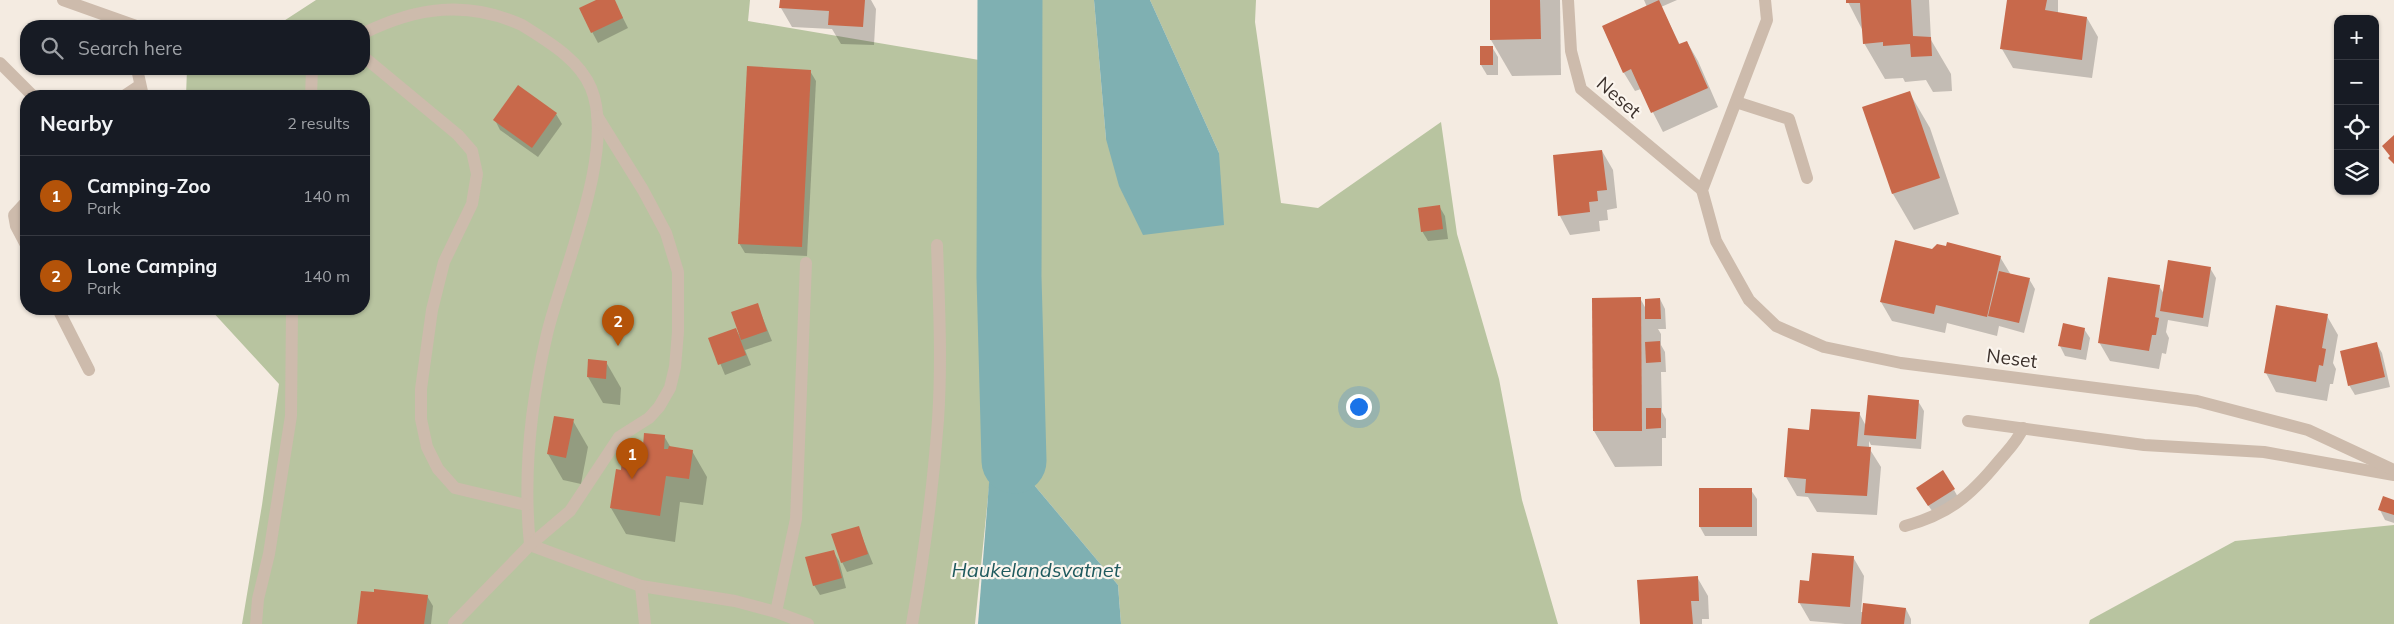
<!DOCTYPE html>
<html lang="en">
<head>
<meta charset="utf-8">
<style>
  :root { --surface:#171b24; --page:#242831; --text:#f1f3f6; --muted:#9ea1a6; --line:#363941; --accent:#b45309 }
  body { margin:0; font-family:Mulish,sans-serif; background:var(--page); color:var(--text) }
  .controls { position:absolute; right:15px; top:15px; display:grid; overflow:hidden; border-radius:10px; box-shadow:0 1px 4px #0004 }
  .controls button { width:45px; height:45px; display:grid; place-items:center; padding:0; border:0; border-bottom:1px solid var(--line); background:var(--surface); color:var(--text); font:25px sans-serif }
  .you { position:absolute; left:1358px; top:406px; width:18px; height:18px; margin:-12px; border:4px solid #fff; border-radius:50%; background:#1a73e8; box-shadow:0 0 0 8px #1a73e833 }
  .badge { display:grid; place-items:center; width:32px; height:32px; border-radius:50%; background:var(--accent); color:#fff; font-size:16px; font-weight:700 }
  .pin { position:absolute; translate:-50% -41px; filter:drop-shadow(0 1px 2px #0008) }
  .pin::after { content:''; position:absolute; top:26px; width:18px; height:15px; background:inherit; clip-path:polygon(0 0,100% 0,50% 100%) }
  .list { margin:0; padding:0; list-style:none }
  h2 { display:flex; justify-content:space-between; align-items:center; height:65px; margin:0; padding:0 20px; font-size:21px }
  h2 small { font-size:16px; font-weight:400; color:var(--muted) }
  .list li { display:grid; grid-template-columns:32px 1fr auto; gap:15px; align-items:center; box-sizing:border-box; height:80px; padding:0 20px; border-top:1px solid var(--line) }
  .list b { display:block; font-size:19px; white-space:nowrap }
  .list p { margin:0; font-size:16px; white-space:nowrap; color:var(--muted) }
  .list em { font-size:16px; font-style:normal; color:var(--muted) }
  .icon { flex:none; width:28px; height:28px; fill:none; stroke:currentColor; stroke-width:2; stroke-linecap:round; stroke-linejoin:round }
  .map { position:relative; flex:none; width:2394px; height:624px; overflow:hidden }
  .search { position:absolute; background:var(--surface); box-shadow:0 1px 4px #0004; left:20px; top:20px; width:350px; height:55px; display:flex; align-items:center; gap:12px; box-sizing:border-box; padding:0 18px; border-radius:20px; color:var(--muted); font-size:19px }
  .panel { position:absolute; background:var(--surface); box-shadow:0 1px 4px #0004; left:20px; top:90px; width:350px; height:225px; border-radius:20px }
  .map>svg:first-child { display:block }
  .green { fill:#b8c4a0 }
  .water { fill:#7fb0b2 }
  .shadow { fill:#0003 }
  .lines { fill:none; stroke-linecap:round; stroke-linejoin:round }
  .river { stroke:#7fb0b2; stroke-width:65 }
  .building { fill:#c8694b }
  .service { stroke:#cdbbac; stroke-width:12 }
  .minor { stroke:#cdbbac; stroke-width:12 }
  .labels { text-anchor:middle; stroke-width:4.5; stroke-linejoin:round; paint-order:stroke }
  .street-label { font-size:19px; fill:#3b302b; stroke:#fbf5ee }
  .water-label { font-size:20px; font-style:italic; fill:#1f5a5e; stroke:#fbf5ee }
</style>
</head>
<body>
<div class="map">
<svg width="2394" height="624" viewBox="0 0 2394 624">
  <rect width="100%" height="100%" fill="#f4ebe1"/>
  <g class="green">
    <path d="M 316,0 L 750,0 L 748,21 L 991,62 L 992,456 L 1006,413 L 1034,34 L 1032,0 L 1094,0 L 1106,139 L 1219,153 L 1150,0 L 1256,0 L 1255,22 L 1281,203 L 1318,208 L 1441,122 L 1457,234 L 1499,379 L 1522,500 L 1558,624 L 1121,624 L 1118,585 L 1014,461 L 992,458 L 975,624 L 242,624 L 262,505 L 279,384 L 210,309 L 364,309 L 364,96 L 186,96 L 187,69 L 229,69 L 262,72 L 263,69 L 364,69 L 364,26 L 276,26 Z"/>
    <path d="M 2394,525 L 2394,624 L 2089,624 L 2090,620 L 2235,541 Z"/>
  </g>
  <g class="water">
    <path d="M 1094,0 L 1150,0 L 1219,153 L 1224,225 L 1143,235 L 1119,186 L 1106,139 Z"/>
    <path d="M 991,458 L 1014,461 L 1118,585 L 1121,624 L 978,624 Z"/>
  </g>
  <g class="shadow">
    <path d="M 599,0 L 614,0 L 628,28 L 598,43 L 580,9 Z"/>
    <path d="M 781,0 L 871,0 L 876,9 L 874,45 L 841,44 L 832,29 L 792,27 L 781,8 Z"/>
    <path d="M 1491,0 L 1560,0 L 1561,75 L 1512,76 L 1491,40 Z"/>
    <path d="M 1644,0 L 1677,0 L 1661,7 L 1680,45 L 1687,42 L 1698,61 L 1718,107 L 1663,132 L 1641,89 L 1635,91 L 1624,73 L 1603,27 L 1647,7 Z"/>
    <path d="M 1847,0 L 1929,0 L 1931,40 L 1951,74 L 1952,91 L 1933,92 L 1926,80 L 1905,82 L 1903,78 L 1885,79 L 1864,43 L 1863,31 Z"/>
    <path d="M 2008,0 L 2058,0 L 2058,13 L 2087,18 L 2098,37 L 2092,78 L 2013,68 L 2002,49 Z"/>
    <path d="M 1492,47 L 1498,57 L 1498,75 L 1487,75 L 1481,65 Z"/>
    <path d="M 810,71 L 816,81 L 807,256 L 745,253 L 739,243 Z"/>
    <path d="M 519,87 L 556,114 L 562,124 L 538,157 L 500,130 L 495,120 Z"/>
    <path d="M 1909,92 L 1930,128 L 1959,214 L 1914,230 L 1893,194 L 1863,108 Z"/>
    <path d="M 1602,151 L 1613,170 L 1617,208 L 1607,210 L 1608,220 L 1599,221 L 1600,231 L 1570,235 L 1560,216 Z"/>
    <path d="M 1439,206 L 1445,216 L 1448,239 L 1428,241 L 1422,231 Z"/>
    <path d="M 1932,250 L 2000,257 L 2011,275 L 2029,279 L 2035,289 L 2024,333 L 1999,326 L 1997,336 L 1947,323 L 1945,333 L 1892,321 L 1881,302 Z"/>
    <path d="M 2210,268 L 2216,278 L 2208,327 L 2168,320 L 2166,332 L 2169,338 L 2166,354 L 2162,353 L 2159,369 L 2110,361 L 2099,342 L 2159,286 L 2164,294 Z"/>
    <path d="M 1640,298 L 1646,309 L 1660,299 L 1665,309 L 1666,329 L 1658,329 L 1661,334 L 1661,345 L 1665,352 L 1666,372 L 1661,372 L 1662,412 L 1666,419 L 1666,438 L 1662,438 L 1662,466 L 1615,467 L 1594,431 L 1593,299 Z"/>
    <path d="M 757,304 L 772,341 L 745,350 L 751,365 L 725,375 L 710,339 L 735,329 L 740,336 Z"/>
    <path d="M 2327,316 L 2338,335 L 2333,363 L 2336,369 L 2333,384 L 2330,384 L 2327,401 L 2276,392 L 2266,373 Z"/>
    <path d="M 2084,329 L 2090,338 L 2086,360 L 2065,356 L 2060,346 Z"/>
    <path d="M 2376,343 L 2382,353 L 2390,387 L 2355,395 L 2349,385 Z"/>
    <path d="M 590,361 L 606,362 L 621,388 L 620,405 L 603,403 L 588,377 Z"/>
    <path d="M 1918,401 L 1924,411 L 1921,449 L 1871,445 L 1869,441 L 1869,448 L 1881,467 L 1877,515 L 1817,512 L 1808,497 L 1797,496 L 1786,477 L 1810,431 L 1859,413 L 1866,426 Z"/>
    <path d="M 573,421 L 588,447 L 581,484 L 563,480 L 548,454 Z"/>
    <path d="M 664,436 L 671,448 L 692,451 L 707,477 L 703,505 L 680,502 L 675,542 L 626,534 L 611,508 L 644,448 Z"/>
    <path d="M 1751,490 L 1757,499 L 1757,536 L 1705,536 L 1700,527 Z"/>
    <path d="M 1954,490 L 1959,499 L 1935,515 L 1923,498 Z"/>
    <path d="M 2394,501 L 2394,523 L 2385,520 L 2380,510 Z"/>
    <path d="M 858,527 L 873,564 L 847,572 L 842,562 Z"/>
    <path d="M 833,551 L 839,561 L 846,588 L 820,595 L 814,585 Z"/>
    <path d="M 1853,557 L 1864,576 L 1861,612 L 1906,609 L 1911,619 L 1911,624 L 1845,624 L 1810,621 L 1799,602 Z"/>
    <path d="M 1697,577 L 1708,596 L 1709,619 L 1702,619 L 1702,624 L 1641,624 Z"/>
    <path d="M 427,596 L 433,606 L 431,624 L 358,624 Z"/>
  </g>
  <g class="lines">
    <path class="river" d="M 1010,0 L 1009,277 L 1014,461"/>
  </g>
  <g class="building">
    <path d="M 596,0 L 615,0 L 623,18 L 591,33 L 579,8 Z"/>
    <path d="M 780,0 L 865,0 L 863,27 L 828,25 L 829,11 L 779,8 Z"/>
    <path d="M 1490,0 L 1540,0 L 1541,39 L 1490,40 Z"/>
    <path d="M 1659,0 L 1679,44 L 1687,41 L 1708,88 L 1651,113 L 1631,69 L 1623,73 L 1602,26 Z"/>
    <path d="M 1846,0 L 1911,0 L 1913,36 L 1931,37 L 1932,56 L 1911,57 L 1910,44 L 1883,46 L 1883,42 L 1863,44 L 1860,3 L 1846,3 Z"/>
    <path d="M 2007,0 L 2047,0 L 2045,10 L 2087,17 L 2082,60 L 2000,49 Z"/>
    <rect x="1480" y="46" width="13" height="19"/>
    <path d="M 747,66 L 811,70 L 802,247 L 738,244 Z"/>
    <path d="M 518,85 L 557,113 L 532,148 L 493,120 Z"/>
    <path d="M 1910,91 L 1940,178 L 1892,194 L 1862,107 Z"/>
    <path d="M 2394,135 L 2394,164 L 2388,158 L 2390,156 L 2382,146 Z"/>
    <path d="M 1602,150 L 1607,190 L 1597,191 L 1598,201 L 1589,202 L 1590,212 L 1558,216 L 1553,155 Z"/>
    <path d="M 1440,205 L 1443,229 L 1421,232 L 1418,208 Z"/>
    <path d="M 1895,240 L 1932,249 L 1937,244 L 1946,246 L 1947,242 L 2001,256 L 1987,317 L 1936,305 L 1934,314 L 1880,302 Z"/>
    <path d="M 2168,260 L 2211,267 L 2203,318 L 2160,311 Z"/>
    <path d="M 1999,271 L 2030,278 L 2019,323 L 1988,316 Z"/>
    <path d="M 2108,277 L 2160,285 L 2155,317 L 2159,318 L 2156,335 L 2152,335 L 2149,351 L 2098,343 Z"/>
    <path d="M 1641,297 L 1642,431 L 1593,431 L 1592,298 Z"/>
    <path d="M 1660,298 L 1661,319 L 1645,319 L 1645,299 Z"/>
    <path d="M 758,303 L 767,331 L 741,340 L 731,312 Z"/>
    <path d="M 2276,305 L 2328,314 L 2322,348 L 2326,349 L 2323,366 L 2319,365 L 2316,382 L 2264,373 Z"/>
    <path d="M 2063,323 L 2085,328 L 2081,350 L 2058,346 Z"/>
    <path d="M 736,328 L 746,355 L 718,365 L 708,338 Z"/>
    <path d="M 1660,341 L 1661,362 L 1646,363 L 1645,342 Z"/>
    <path d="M 2377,342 L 2385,377 L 2348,386 L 2340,351 Z"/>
    <path d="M 588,359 L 607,361 L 606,379 L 587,377 Z"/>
    <path d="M 1868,395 L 1919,400 L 1916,439 L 1864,435 Z"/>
    <path d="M 1646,408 L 1661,408 L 1661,428 L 1646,429 Z"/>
    <path d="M 1811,409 L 1860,412 L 1857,446 L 1871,447 L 1867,496 L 1805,493 L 1806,479 L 1784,477 L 1788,428 L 1809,430 Z"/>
    <path d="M 554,416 L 574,419 L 566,458 L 547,454 Z"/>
    <path d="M 644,433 L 665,435 L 664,449 L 668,449 L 669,446 L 693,450 L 689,479 L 666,476 L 660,516 L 610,508 L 616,469 L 621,470 L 623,448 L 643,446 Z"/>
    <path d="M 1943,470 L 1955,489 L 1928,506 L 1916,488 Z"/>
    <rect x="1699" y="488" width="53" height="39"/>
    <path d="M 2383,496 L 2394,500 L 2394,515 L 2378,510 Z"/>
    <path d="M 859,526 L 868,554 L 841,563 L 831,534 Z"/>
    <path d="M 834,550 L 842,578 L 813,586 L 805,557 Z"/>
    <path d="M 1812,553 L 1854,556 L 1850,607 L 1798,603 L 1800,580 L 1809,581 Z"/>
    <path d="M 1698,576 L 1699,601 L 1691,601 L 1693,624 L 1640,624 L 1637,580 Z"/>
    <path d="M 374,589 L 428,595 L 424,624 L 357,624 L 361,591 L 374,592 Z"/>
    <path d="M 1863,603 L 1906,608 L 1904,624 L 1861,624 Z"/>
  </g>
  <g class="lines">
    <g class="service">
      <path d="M 63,0 L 136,26"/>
      <path d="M 1568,0 L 1571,51 L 1581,89 L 1702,190"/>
      <path d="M 364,33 C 417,7 467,0 522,25 C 547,41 579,59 591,88 C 617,150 562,271 547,334 C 531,402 523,476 530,545 L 641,586 L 735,601 L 776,612 L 808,624"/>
      <path d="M 364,57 L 458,135 L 472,151 L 477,174 L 472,204 L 444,262 L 432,310 L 421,389 L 421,419 L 427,447 L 438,469 L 455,488 L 526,505"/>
      <path d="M 0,63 L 33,96"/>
      <path d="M 137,69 L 143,96"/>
      <path d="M 124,96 L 139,86"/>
      <path d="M 311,96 L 312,69"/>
      <path d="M 1736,102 L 1789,119 L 1807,178"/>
      <path d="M 26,202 L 14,215 L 16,226 L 26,245"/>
      <path d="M 58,309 L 89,370"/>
      <path d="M 1968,421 L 2144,445 L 2264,452 L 2394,475"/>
      <path d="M 1905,526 C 1949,514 1970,496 1998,462 C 2008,450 2017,442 2023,428"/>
      <path d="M 641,586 L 645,624"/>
      <path d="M 776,612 L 796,519 L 806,263"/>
      <path d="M 454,623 L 530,545 L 570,511 L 619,437 L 649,418 L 659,407 L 670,388 L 675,367 L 678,332 L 678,272 L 666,233 L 643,190 L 597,116"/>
      <path d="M 256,624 L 258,599 L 269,554 L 291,416 L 292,309"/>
      <path d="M 912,624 C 924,556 933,489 938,420 C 942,362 939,303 937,245"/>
    </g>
    <path class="minor" d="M 1765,0 L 1767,20 L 1702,190 L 1716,241 L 1749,300 L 1776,326 L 1824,347 L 1901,363 L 2197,401 L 2308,430 L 2394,470"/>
  </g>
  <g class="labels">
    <g class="street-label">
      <text transform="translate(1619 97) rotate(41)" y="7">Neset</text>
      <text transform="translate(2012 358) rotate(7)" y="7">Neset</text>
    </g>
    <g class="water-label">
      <text x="1036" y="577">Haukelandsvatnet</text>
    </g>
  </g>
</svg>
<div class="controls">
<button>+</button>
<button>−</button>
<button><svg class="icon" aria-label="locate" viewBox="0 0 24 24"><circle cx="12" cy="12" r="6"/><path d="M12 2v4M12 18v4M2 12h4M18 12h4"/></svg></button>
<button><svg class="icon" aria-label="layers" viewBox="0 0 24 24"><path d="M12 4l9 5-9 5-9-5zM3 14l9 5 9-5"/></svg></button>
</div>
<div class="you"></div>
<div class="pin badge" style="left:632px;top:479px">1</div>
<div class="pin badge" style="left:618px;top:346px">2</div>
<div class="search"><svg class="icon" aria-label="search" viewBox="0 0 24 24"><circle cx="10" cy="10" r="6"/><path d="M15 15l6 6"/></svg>Search here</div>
<section class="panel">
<h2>Nearby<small>2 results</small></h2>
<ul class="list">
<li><span class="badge">1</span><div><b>Camping-Zoo</b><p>Park</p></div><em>140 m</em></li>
<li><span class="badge">2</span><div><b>Lone Camping</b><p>Park</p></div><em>140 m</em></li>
</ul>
</section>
</div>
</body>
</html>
